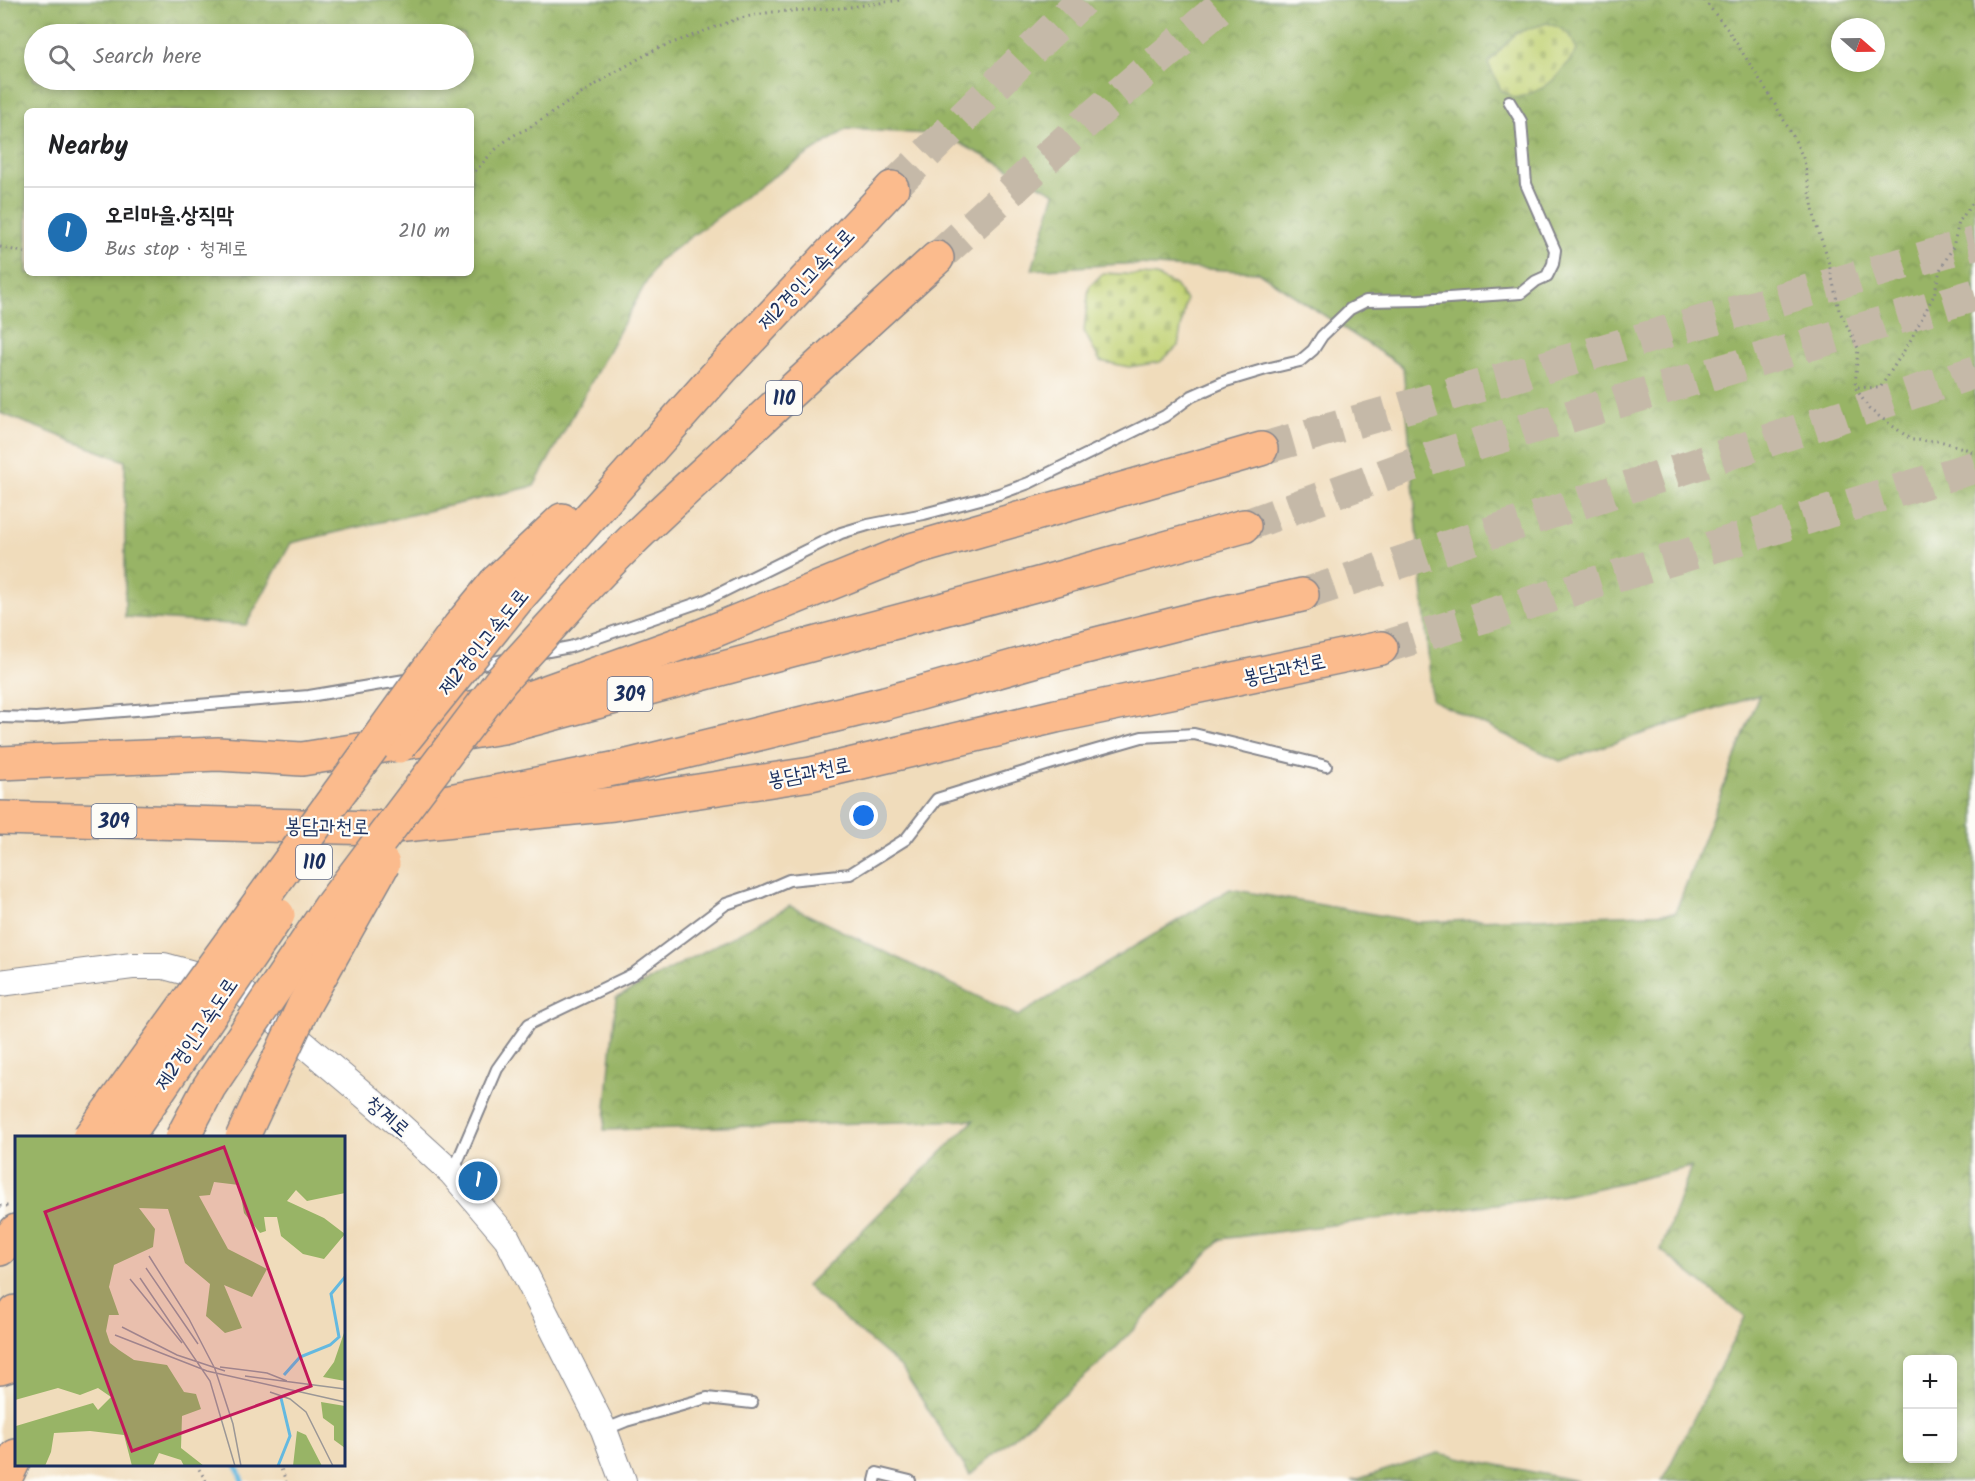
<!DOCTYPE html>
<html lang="en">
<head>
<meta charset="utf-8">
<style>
  :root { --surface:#fff; --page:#f2f2f2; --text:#202124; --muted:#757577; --line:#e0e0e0; --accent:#1f6fb2 }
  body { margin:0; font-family:Kalam,"Poor Story",sans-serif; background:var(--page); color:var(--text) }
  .controls { position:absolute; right:18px; bottom:18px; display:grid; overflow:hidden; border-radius:9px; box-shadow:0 3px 9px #0003 }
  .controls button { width:54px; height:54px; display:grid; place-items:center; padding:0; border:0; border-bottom:2px solid var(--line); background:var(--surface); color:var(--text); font:30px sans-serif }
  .compass { position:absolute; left:1831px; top:18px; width:54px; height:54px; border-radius:50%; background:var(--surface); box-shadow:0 3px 9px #0003; rotate:110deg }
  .you { position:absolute; left:864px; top:816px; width:21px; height:21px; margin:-15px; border:4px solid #fff; border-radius:50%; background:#1a73e8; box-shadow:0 0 0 9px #1a73e833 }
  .badge { display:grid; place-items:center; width:39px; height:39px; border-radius:50%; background:var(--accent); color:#fff; font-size:20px; font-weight:700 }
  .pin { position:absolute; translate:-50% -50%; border:3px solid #fff; box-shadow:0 2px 6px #0006 }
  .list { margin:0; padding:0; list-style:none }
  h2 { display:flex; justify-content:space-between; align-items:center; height:78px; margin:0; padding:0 24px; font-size:26px }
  h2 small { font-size:20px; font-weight:400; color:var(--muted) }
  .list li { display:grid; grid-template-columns:39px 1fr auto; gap:18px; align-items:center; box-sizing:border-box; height:90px; padding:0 24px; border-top:2px solid var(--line) }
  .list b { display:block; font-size:22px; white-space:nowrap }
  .list p { margin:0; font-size:20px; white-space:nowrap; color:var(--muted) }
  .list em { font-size:20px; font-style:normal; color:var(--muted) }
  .icon { flex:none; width:33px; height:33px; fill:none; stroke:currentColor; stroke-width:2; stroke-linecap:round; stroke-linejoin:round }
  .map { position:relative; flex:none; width:1975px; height:1481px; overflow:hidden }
  .search { position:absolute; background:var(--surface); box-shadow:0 3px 9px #0003; left:24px; top:24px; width:450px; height:66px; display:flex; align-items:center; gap:15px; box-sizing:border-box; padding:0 21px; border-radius:33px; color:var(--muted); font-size:22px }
  .panel { position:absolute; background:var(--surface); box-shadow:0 3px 9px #0003; left:24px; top:108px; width:450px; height:168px; border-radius:9px }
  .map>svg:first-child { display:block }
  .forest { fill:url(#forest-crowns); stroke:#5a7262; stroke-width:1.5; fill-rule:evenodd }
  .cemetery { fill:url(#cemetery-stones); stroke:#6e806a; stroke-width:1.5 }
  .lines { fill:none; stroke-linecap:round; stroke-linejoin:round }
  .stream { stroke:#64b9e0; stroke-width:5 }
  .trunk-tunnel { stroke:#c5b9a8; stroke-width:33; stroke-dasharray:33 16; stroke-linecap:butt }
  .motorway-tunnel { stroke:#c5b9a8; stroke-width:33; stroke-dasharray:33 16; stroke-linecap:butt }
  .service-casing { stroke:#86868c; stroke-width:14 }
  .tertiary-casing { stroke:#86868c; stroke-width:28 }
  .trunk-casing { stroke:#86868c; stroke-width:36 }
  .motorway-casing { stroke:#86868c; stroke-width:36 }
  .path { stroke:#86868c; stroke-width:3; stroke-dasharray:1.5 4.5; stroke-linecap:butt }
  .service { stroke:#fff; stroke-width:10 }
  .tertiary { stroke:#fff; stroke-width:26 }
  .trunk { stroke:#fbbb8d; stroke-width:33 }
  .motorway { stroke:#fbbb8d; stroke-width:33 }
  .motorway-bridge-casing { stroke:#86868c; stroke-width:36; stroke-linecap:butt }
  .motorway-bridge { stroke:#fbbb8d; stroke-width:33 }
  .labels { text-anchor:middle; stroke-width:4.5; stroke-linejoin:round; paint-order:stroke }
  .shield { fill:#fdfcf7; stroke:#5f6c8c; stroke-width:1.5 }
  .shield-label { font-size:20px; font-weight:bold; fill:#1b2f5e }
  .street-label { font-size:21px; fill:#1b2f5e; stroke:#fdfcf7 }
  .inset-river { fill:none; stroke:#64b9e0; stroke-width:3 }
  .inset-road { fill:none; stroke:#9b9796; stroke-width:1.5 }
  .view { fill:#c2185b; fill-opacity:0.15; stroke:#c2185b; stroke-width:3 }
  .inset-edge { fill:none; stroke:#1b2f5e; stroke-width:3 }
</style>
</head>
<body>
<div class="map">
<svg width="1975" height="1481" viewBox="0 0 1975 1481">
  <defs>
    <pattern id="forest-crowns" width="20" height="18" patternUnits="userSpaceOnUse" patternTransform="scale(1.5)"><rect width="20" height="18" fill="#98b466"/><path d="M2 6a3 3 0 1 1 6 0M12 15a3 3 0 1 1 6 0" fill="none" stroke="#7b9357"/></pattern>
    <pattern id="cemetery-stones" width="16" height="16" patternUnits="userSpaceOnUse" patternTransform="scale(1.5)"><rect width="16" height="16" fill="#c1d275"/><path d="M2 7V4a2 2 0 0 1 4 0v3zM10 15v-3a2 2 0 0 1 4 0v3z" fill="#a5b568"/></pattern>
  </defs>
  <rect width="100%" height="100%" fill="#fdfcf7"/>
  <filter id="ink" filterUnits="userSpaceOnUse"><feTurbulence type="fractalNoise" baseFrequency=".0167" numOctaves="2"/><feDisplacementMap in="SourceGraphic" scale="12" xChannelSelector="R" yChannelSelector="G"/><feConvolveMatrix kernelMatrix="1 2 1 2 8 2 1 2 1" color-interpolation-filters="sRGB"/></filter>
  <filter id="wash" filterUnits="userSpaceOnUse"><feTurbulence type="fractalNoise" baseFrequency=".008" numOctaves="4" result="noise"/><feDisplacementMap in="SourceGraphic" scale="24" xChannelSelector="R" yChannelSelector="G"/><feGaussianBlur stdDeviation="1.35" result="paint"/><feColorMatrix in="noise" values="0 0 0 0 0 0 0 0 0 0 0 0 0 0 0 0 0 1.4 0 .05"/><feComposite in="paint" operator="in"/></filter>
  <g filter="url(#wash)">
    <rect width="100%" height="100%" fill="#f0dcbb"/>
    <g class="forest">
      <path d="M 0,0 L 1975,0 L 1975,1481 L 1662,1481 L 1745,1317 L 1661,1250 L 1691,1167 L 1567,1195 L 1221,1239 L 1105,1359 L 970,1475 L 901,1367 L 806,1286 L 974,1120 L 604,1130 L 616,998 L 790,906 L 1018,1016 L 1230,889 L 1419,922 L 1675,913 L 1759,695 L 1560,761 L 1432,700 L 1403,367 L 1258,272 L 1121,264 L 1032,270 L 1055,193 L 944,135 L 847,129 L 771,178 L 658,261 L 534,486 L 291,543 L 246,625 L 125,617 L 125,461 L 0,413 ZM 1840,27 L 1876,27 L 1876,63 L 1840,63 ZM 34,34 L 464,34 L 464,80 L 34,80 ZM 27,111 L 471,111 L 471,273 L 27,273 ZM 1908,1360 L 1952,1360 L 1952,1458 L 1908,1458 Z"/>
      <path d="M 1438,1453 L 1578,1481 L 1352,1481 Z"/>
    </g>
    <g class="cemetery">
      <path d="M 1547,23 C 1566,30 1570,31 1577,51 C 1557,78 1549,90 1515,98 L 1501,90 L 1488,63 L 1516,33 Z"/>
      <path d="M 1103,273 L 1156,276 L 1175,285 L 1186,300 L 1178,346 L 1160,362 L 1129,367 L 1100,361 L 1084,331 L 1089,287 Z"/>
    </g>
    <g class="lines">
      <path class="stream" d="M 236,1464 L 242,1481"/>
    </g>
  </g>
  <g filter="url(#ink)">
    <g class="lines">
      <g class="trunk-tunnel">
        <path d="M 1261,449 L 1975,243"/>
        <path d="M 1244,526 L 1434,457 L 1975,295"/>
        <path d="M 1302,595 L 1975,372"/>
        <path d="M 1381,648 L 1975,467"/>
      </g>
      <g class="motorway-tunnel">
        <path d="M 892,188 L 1082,0"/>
        <path d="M 937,258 L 1084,124 L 1228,0"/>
      </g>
      <g class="service-casing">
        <g id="service">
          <path d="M 538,653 L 570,647 L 706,600 L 841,533 L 868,525 L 924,514 L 999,494 L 1029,483 L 1165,416 L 1192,396 L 1226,381 L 1266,369 L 1300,361 L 1313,350 L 1322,336 L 1350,309 L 1366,301 L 1420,300 L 1521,293 L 1536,281 L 1547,276 L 1553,264 L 1555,250 L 1526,184 L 1521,121 L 1509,101"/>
          <path d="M 474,666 L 508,659"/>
          <path d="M 0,717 L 36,718 L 309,696 L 411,679"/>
          <path d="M 453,1172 L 497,1069 L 529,1024 L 633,974 L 726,904 L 759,893 L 789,880 L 850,874 L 906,839 L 937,799 L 1069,758 L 1142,737 L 1194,734 L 1326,766"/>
          <path d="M 604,1430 L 626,1421 L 707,1398 L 752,1403"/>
          <path d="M 875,1481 L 877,1473 L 910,1481"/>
        </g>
      </g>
      <g class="tertiary-casing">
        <path id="tertiary" d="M 0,983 L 132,966 L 164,966 L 234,985 L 395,1121 L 452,1173 L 507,1238 L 604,1430 L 623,1481"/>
      </g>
      <g class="trunk-casing">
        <g id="trunk">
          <path d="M 403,720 L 532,697 L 696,638 L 914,549 L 1261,449"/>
          <path d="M 0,763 L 218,754 L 302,759 L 503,727 L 1042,583 L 1244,526"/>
          <path d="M 445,802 L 623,767 L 885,703 L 1069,651 L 1195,619 L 1302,595"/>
          <path d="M 0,818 L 375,828 L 613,804 L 811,774 L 1056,716 L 1381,648"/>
        </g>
      </g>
      <g class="motorway-casing">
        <g id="motorway">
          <path d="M 496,582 L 562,520"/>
          <path d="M 518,598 L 722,369 L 892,188"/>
          <path d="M 560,616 C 606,563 657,516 709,468 C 784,397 860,328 937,258"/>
          <path d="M 0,1249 L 16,1231"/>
          <path d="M 0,1339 L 16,1312"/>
          <path d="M 0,1368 L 16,1363"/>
          <path d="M 4,1481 L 16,1456"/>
        </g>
      </g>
      <g class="path">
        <path d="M 1704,0 L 1728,30 L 1769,94 L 1794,138 L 1804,160 L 1816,225 L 1827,255 L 1839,310 L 1858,348 L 1855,387"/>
        <path d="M 471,176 C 488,157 503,138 527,129 L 612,74 L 656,49 L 740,18 L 772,12 L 842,8 L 901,0"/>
        <path d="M 1975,199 L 1959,222 L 1953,247 L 1940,270 L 1934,295 L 1909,343 L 1880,388 L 1855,387 L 1869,409 L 1912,440 L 1940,441 L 1966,449 L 1975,453"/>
        <path d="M 0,247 L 27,253"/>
        <path d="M 0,1206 L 10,1206"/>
        <path d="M 196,1464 L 206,1481"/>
        <path d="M 279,1464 L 286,1481"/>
      </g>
      <use href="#service" class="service"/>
      <use href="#tertiary" class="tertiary"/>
      <use href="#trunk" class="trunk"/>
      <use href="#motorway" class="motorway"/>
      <g class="motorway-bridge-casing">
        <g id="motorway-bridge">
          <path d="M 399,746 L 518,598"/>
          <path d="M 89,1138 L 459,627 L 496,582"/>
          <path d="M 126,1138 L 278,915"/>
          <path d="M 182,1138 L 209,1087 L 330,907 L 501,681 L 560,616"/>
          <path d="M 242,1138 L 304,1005 L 383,864"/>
        </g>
      </g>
      <use href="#motorway-bridge" class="motorway-bridge"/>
    </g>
  </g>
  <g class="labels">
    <g class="shield">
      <rect x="766" y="381" width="36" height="34" rx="4.5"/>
      <rect x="607.5" y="677" width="45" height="34" rx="4.5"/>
      <rect x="91.5" y="804" width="45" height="34" rx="4.5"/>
      <rect x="296" y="845" width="36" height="34" rx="4.5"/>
    </g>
    <g class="shield-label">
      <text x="784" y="405">110</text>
      <text x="630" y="701">309</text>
      <text x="114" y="828">309</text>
      <text x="314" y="869">110</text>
    </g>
    <g class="street-label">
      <text transform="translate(806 279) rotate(-47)" y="7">제2경인고속도로</text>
      <text transform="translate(483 642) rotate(-51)" y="7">제2경인고속도로</text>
      <text transform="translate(1284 669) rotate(-12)" y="7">봉담과천로</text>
      <text transform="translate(809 772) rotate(-11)" y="7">봉담과천로</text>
      <text transform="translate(327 826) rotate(1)" y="7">봉담과천로</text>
      <text transform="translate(196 1034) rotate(-56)" y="7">제2경인고속도로</text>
      <text transform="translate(388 1116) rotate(41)" y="7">청계로</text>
    </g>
  </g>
  <g transform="translate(15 1136)">
    <rect width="330" height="330" fill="#f0dcbb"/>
    <path d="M 330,0 L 330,57 L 292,65 L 281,54 L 272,65 L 309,82 L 330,98 L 309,123 L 288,118 L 266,100 L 262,81 L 249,81 L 251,95 L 245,97 L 229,77 L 224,49 L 199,46 L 195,59 L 184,60 L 213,113 L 252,133 L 237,161 L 209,149 L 227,192 L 210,197 L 191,180 L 195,148 L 170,127 L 153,73 L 124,72 L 140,93 L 138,111 L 99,129 L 94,151 L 104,179 L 94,179 L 91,195 L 95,207 L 104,214 L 119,224 L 152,229 L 169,256 L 181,258 L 186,273 L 167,280 L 166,312 L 189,330 L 169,330 L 166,324 L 144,317 L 138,330 L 117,330 L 109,299 L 75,295 L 39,297 L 36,316 L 30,330 L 0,330 L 1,290 L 78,267 L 83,274 L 96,261 L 83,252 L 65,259 L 43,252 L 0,264 L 0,0 ZM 330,194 L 330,245 L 308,241 L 319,226 ZM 306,266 L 330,270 L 330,312 L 319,304 L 319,290 L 308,282 ZM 282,295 L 291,299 L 307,330 L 278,330 Z" fill="#98b466"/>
    <path class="inset-river" d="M 269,239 L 285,221 L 315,209 L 324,201 L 316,158 L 330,141M 263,330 L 275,300 L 266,262"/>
    <path class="inset-road" d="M 134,120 L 174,183 L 200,233 L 218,288 L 226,330M 131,132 L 183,208M 125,142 L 195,245 L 220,330M 115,143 L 167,207M 107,191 L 162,219 L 210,235M 100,199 L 192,235 L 330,266M 205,231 L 252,237 L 272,245M 230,240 L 330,253M 255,256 L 275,263 L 291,276 L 318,330"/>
    <path class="view" d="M 209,11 L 296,250 L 117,315 L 30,76 Z"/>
    <rect width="330" height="330" class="inset-edge"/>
  </g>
</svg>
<div class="controls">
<button>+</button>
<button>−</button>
</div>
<svg class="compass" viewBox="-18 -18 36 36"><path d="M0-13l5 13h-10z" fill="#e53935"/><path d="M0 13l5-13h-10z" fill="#757577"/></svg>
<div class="you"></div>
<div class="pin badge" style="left:478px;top:1181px">1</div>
<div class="search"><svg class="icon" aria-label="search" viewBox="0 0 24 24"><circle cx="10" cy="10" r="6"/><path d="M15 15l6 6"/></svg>Search here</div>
<section class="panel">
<h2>Nearby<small></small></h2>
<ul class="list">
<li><span class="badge">1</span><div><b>오리마을.상직막</b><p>Bus stop · 청계로</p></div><em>210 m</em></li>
</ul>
</section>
</div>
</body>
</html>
